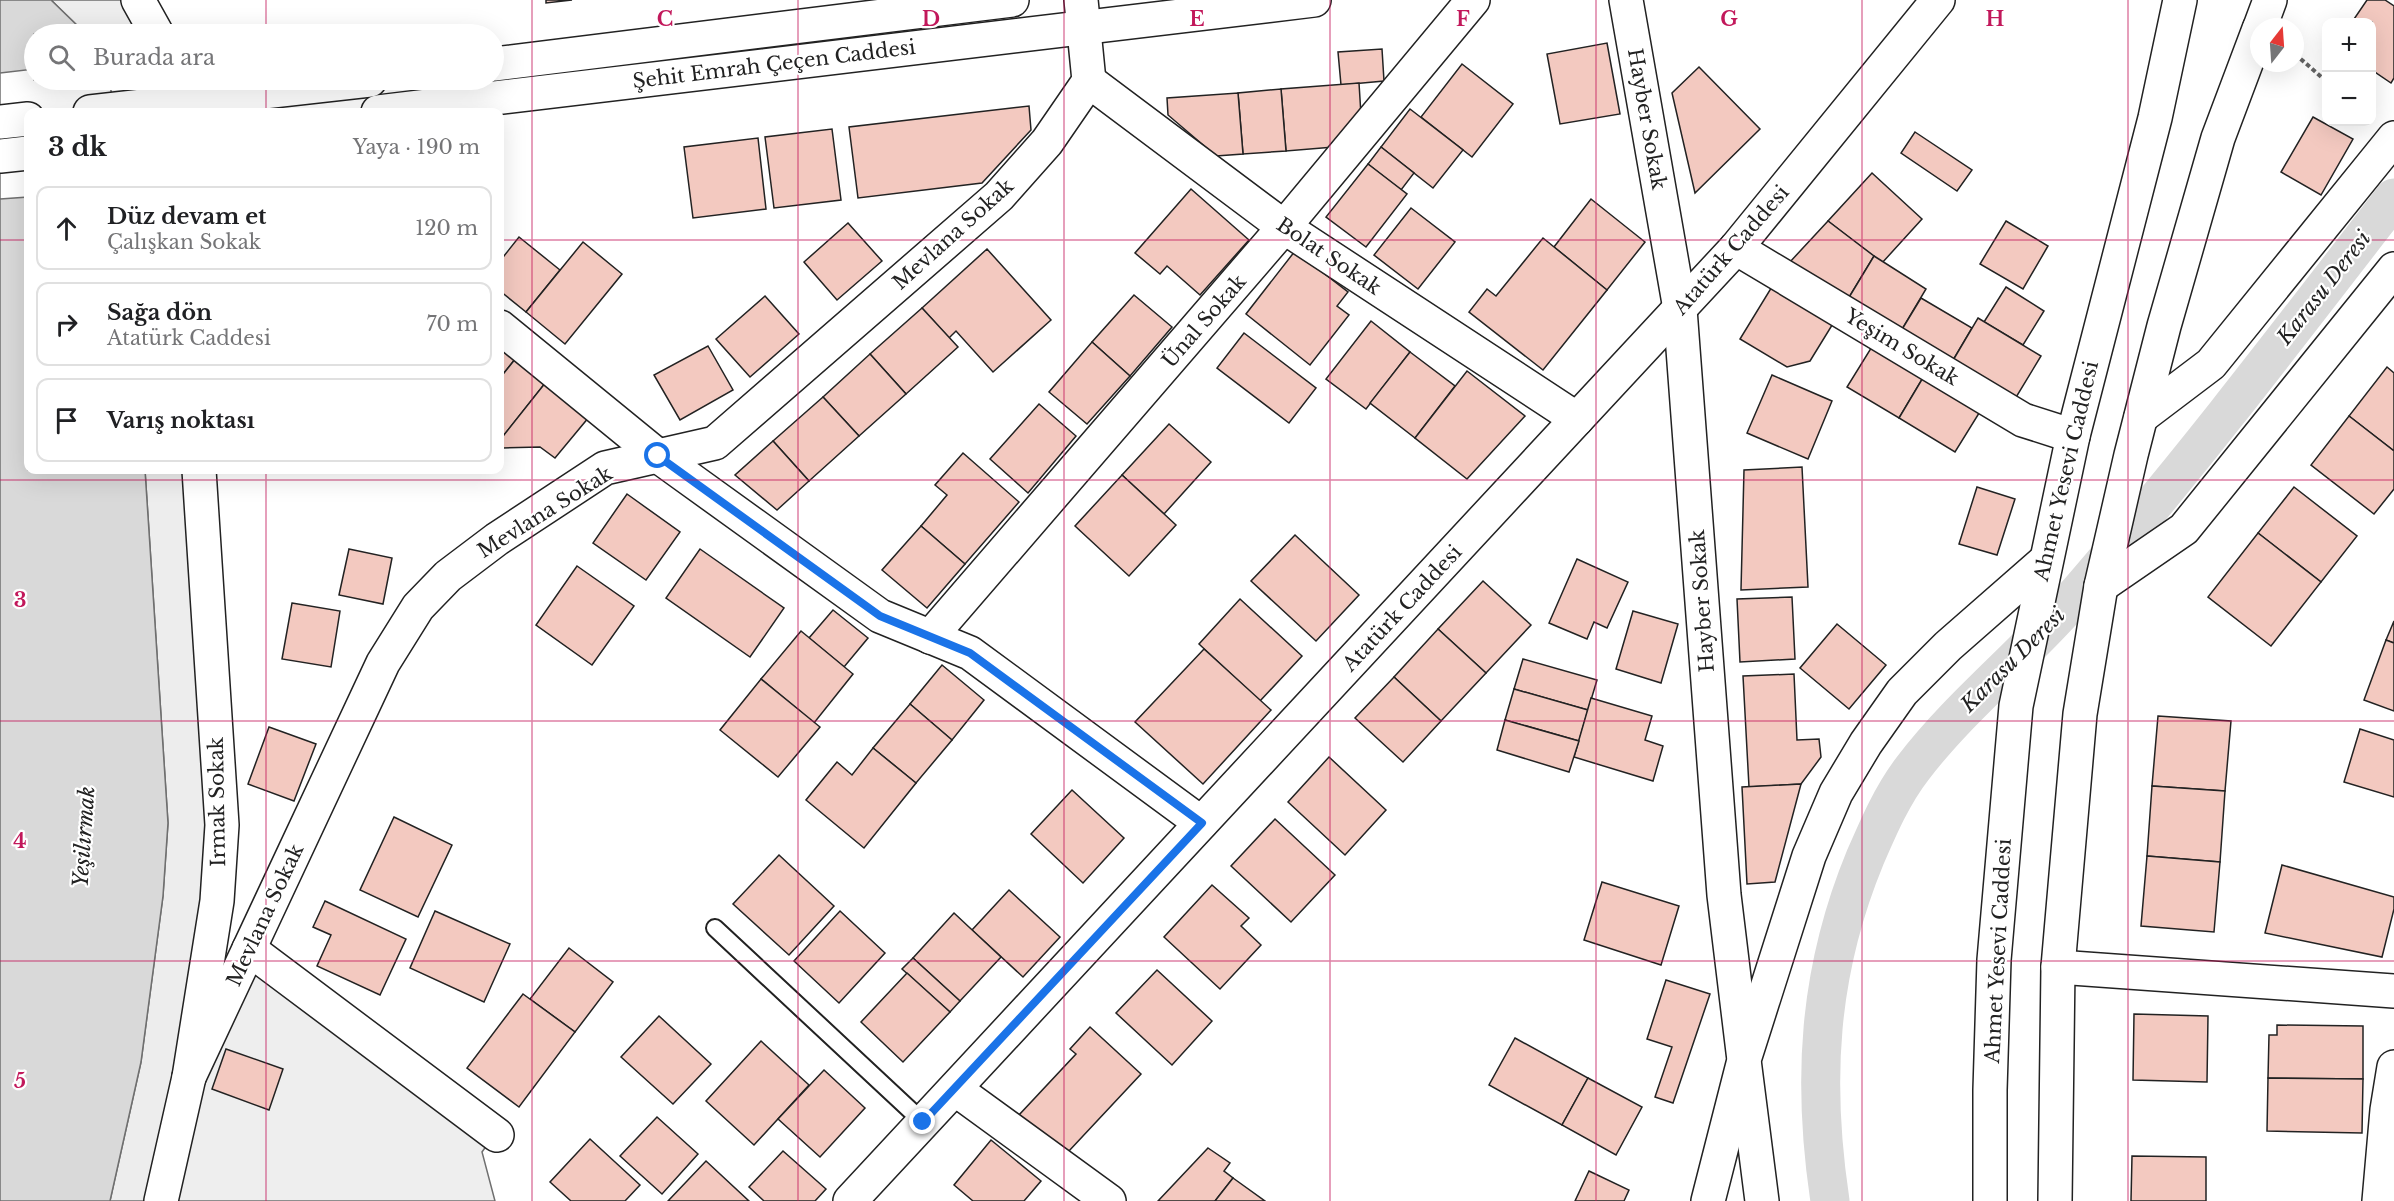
<!DOCTYPE html>
<html lang="tr">
<head>
<meta charset="utf-8">
<style>
  :root { --surface:#fff; --page:#f6f6f6; --text:#202124; --muted:#757577; --line:#e0e0e0 }
  body { margin:0; font-family:"Libre Baskerville",serif; background:var(--page); color:var(--text) }
  .controls { position:absolute; right:18px; top:18px; display:grid; overflow:hidden; border-radius:12px; box-shadow:0 6px 24px #0002 }
  .controls button { width:54px; height:54px; display:grid; place-items:center; padding:0; border:0; border-bottom:2px solid var(--line); background:var(--surface); color:var(--text); font:30px sans-serif }
  .compass { position:absolute; left:2250px; top:18px; width:54px; height:54px; border-radius:50%; background:var(--surface); box-shadow:0 6px 24px #0002; rotate:17deg }
  .stop { position:absolute; width:18px; height:18px; margin:-14px; border:4px solid #1a73e8; border-radius:50%; background:#fff }
  .stop.end { background:#1a73e8; border-color:#fff; box-shadow:0 2px 6px #0008 }
  .list { margin:0; padding:0; list-style:none }
  h2 { display:flex; justify-content:space-between; align-items:center; height:78px; margin:0; padding:0 24px; font-size:26px }
  h2 small { font-size:20px; font-weight:400; color:var(--muted) }
  .list li { display:grid; grid-template-columns:39px 1fr auto; gap:18px; align-items:center; box-sizing:border-box; height:84px; margin:0 12px 12px; padding:0 12px; border:2px solid var(--line); border-radius:12px }
  .list b { display:block; font-size:22px; white-space:nowrap }
  .list p { margin:0; font-size:20px; white-space:nowrap; color:var(--muted) }
  .list em { font-size:20px; font-style:normal; color:var(--muted) }
  .icon { flex:none; width:33px; height:33px; fill:none; stroke:currentColor; stroke-width:2; stroke-linecap:round; stroke-linejoin:round }
  .map { position:relative; flex:none; width:2394px; height:1201px; overflow:hidden }
  .search { position:absolute; background:var(--surface); box-shadow:0 6px 24px #0002; left:24px; top:24px; width:480px; height:66px; display:flex; align-items:center; gap:15px; box-sizing:border-box; padding:0 21px; border-radius:33px; color:var(--muted); font-size:22px }
  .panel { position:absolute; background:var(--surface); box-shadow:0 6px 24px #0002; left:24px; top:108px; width:480px; height:366px; border-radius:12px }
  .map>svg:first-child { display:block }
  .green { fill:#eee; stroke:#6f6f6f; stroke-width:1.5 }
  .parking { fill:#ededed; stroke:#6f6f6f; stroke-width:1.5 }
  .water { fill:#d9d9d9; stroke:#6f6f6f; stroke-width:1.5 }
  .pier { fill:#fff; stroke:#6f6f6f; stroke-width:1.5 }
  .lines { fill:none; stroke-linecap:round; stroke-linejoin:round }
  .canal { stroke:#d9d9d9; stroke-width:39 }
  .building { fill:#f3c9c0; stroke:#222; stroke-width:1.5 }
  .lane-casing { stroke:#222; stroke-width:20 }
  .street-casing { stroke:#222; stroke-width:36 }
  .highway-casing { stroke:#222; stroke-width:36 }
  .path { stroke:#646464; stroke-width:4; stroke-dasharray:4.5 3; stroke-linecap:butt }
  .lane { stroke:#fff; stroke-width:16 }
  .street { stroke:#fff; stroke-width:33 }
  .highway { stroke:#fff; stroke-width:33 }
  .route { stroke:#1a73e8; stroke-width:8 }
  .grid { fill:none; stroke:#c2185b; stroke-width:1.5; stroke-opacity:0.55 }
  .labels { text-anchor:middle; stroke-width:4.5; stroke-linejoin:round; paint-order:stroke }
  .street-label { font-size:20px; fill:#222; stroke:#fff }
  .water-label { font-size:21px; font-style:italic; fill:#222; stroke:#fff }
  .grid-label { font-size:20px; text-anchor:middle; font-weight:bold; fill:#c2185b; stroke:#fff; stroke-width:4.5; stroke-linejoin:round; paint-order:stroke }
</style>
</head>
<body>
<div class="map">
<svg width="2394" height="1201" viewBox="0 0 2394 1201">
  <rect width="100%" height="100%" fill="#fff"/>
  <g class="green">
    <path d="M 51,0 L 138,0 L 157,34 L 86,34 Z"/>
    <path d="M 249,949 L 495,1134 L 482,1152 L 495,1201 L 161,1201 Z"/>
  </g>
  <path class="parking" d="M 145,470 L 199,470 L 222,825 L 161,1201 L 110,1201 L 141,1062 L 163,896 L 168,823 Z"/>
  <path class="water" d="M 0,0 L 51,0 L 86,34 L 34,34 L 34,80 L 28,112 L 28,470 L 145,470 L 168,823 L 163,896 L 141,1062 L 110,1201 L 0,1201 Z"/>
  <path class="pier" d="M 34,69 L 34,80 L 109,80 L 115,112 L 28,112 L 28,197 L 0,199 L 0,73 Z"/>
  <g class="lines">
    <path class="canal" d="M 1830,1201 C 1812,1081 1818,972 1865,858 C 1878,828 1892,795 1913,768 C 1954,714 2007,670 2054,620 C 2073,600 2091,578 2109,557 C 2208,441 2300,319 2394,198"/>
  </g>
  <g class="building">
    <path d="M 546,0 L 572,0 L 546,3 Z"/>
    <path d="M 2367,0 L 2385,0 L 2394,6 L 2394,78 L 2391,83 L 2372,70 L 2372,22 L 2352,22 Z"/>
    <path d="M 1607,43 L 1620,114 L 1560,124 L 1547,54 Z"/>
    <path d="M 1382,49 L 1384,81 L 1341,85 L 1338,52 Z"/>
    <path d="M 1462,64 L 1513,104 L 1472,157 L 1421,117 Z"/>
    <path d="M 1699,67 L 1760,129 L 1695,193 L 1672,93 Z"/>
    <path d="M 1359,83 L 1361,115 L 1334,147 L 1286,151 L 1281,89 Z"/>
    <path d="M 1281,89 L 1286,151 L 1243,154 L 1238,93 Z"/>
    <path d="M 1238,93 L 1243,154 L 1216,156 L 1168,115 L 1167,98 Z"/>
    <path d="M 1029,106 L 1031,130 L 982,183 L 858,198 L 849,127 Z"/>
    <path d="M 1410,109 L 1463,150 L 1433,188 L 1381,147 Z"/>
    <path d="M 2313,117 L 2353,139 L 2321,195 L 2281,172 Z"/>
    <path d="M 832,129 L 841,200 L 774,208 L 765,137 Z"/>
    <path d="M 1915,132 L 1972,170 L 1957,191 L 1901,153 Z"/>
    <path d="M 758,138 L 766,209 L 693,218 L 684,147 Z"/>
    <path d="M 1381,147 L 1414,173 L 1401,190 L 1368,164 Z"/>
    <path d="M 1368,164 L 1407,194 L 1366,247 L 1326,217 Z"/>
    <path d="M 1872,173 L 1922,219 L 1882,263 L 1828,221 Z"/>
    <path d="M 1191,189 L 1249,240 L 1200,295 L 1167,266 L 1160,274 L 1135,253 Z"/>
    <path d="M 1591,199 L 1645,242 L 1607,290 L 1554,247 Z"/>
    <path d="M 1411,208 L 1455,242 L 1418,289 L 1374,255 Z"/>
    <path d="M 1828,221 L 1874,256 L 1848,299 L 1789,263 Z"/>
    <path d="M 2006,221 L 2048,246 L 2023,289 L 1980,264 Z"/>
    <path d="M 848,223 L 882,261 L 837,300 L 804,262 Z"/>
    <path d="M 519,237 L 560,270 L 526,312 L 500,291 L 500,261 Z"/>
    <path d="M 1543,238 L 1607,290 L 1543,370 L 1469,312 L 1487,289 L 1496,296 Z"/>
    <path d="M 583,242 L 622,274 L 565,344 L 526,312 Z"/>
    <path d="M 987,249 L 1051,320 L 993,372 L 956,331 L 949,338 L 922,308 Z"/>
    <path d="M 1295,251 L 1348,292 L 1337,306 L 1349,315 L 1310,365 L 1246,314 Z"/>
    <path d="M 1874,256 L 1926,289 L 1901,331 L 1848,299 Z"/>
    <path d="M 1773,285 L 1834,322 L 1810,361 L 1787,367 L 1740,339 Z"/>
    <path d="M 2006,287 L 2044,311 L 2023,345 L 1984,322 Z"/>
    <path d="M 1134,295 L 1172,327 L 1130,376 L 1092,342 Z"/>
    <path d="M 765,296 L 799,334 L 750,377 L 716,339 Z"/>
    <path d="M 1921,298 L 1972,328 L 1952,362 L 1901,331 Z"/>
    <path d="M 922,308 L 958,347 L 906,394 L 870,354 Z"/>
    <path d="M 1978,318 L 2041,356 L 2015,399 L 1952,362 Z"/>
    <path d="M 1371,321 L 1410,352 L 1366,409 L 1326,379 Z"/>
    <path d="M 1244,333 L 1316,388 L 1289,423 L 1217,368 Z"/>
    <path d="M 1092,342 L 1130,376 L 1087,424 L 1049,392 Z"/>
    <path d="M 500,345 L 516,358 L 500,378 Z"/>
    <path d="M 1873,345 L 1924,376 L 1899,418 L 1847,387 Z"/>
    <path d="M 708,346 L 733,390 L 680,420 L 654,375 Z"/>
    <path d="M 1410,352 L 1455,386 L 1415,438 L 1370,403 Z"/>
    <path d="M 870,354 L 906,394 L 859,436 L 823,397 Z"/>
    <path d="M 516,358 L 546,382 L 500,440 L 500,378 Z"/>
    <path d="M 2387,367 L 2394,373 L 2394,451 L 2349,416 Z"/>
    <path d="M 1467,371 L 1525,416 L 1467,479 L 1415,438 Z"/>
    <path d="M 1772,375 L 1832,401 L 1808,459 L 1747,433 Z"/>
    <path d="M 1924,376 L 1981,410 L 1955,452 L 1899,418 Z"/>
    <path d="M 546,382 L 589,417 L 555,458 L 540,447 L 503,448 L 500,445 L 500,440 Z"/>
    <path d="M 823,397 L 859,436 L 809,481 L 773,441 Z"/>
    <path d="M 1039,404 L 1076,436 L 1028,493 L 990,459 Z"/>
    <path d="M 2349,416 L 2394,451 L 2394,489 L 2374,514 L 2311,465 Z"/>
    <path d="M 1169,424 L 1211,462 L 1164,514 L 1122,475 Z"/>
    <path d="M 773,441 L 809,481 L 777,510 L 735,475 Z"/>
    <path d="M 963,453 L 1019,502 L 965,564 L 921,526 L 947,495 L 935,485 Z"/>
    <path d="M 1802,467 L 1808,587 L 1741,590 L 1744,470 Z"/>
    <path d="M 1122,475 L 1176,525 L 1129,576 L 1075,526 Z"/>
    <path d="M 1977,487 L 2015,499 L 1997,555 L 1959,544 Z"/>
    <path d="M 2294,487 L 2357,536 L 2321,582 L 2258,533 Z"/>
    <path d="M 627,494 L 680,532 L 646,580 L 593,543 Z"/>
    <path d="M 921,526 L 965,564 L 927,608 L 882,570 Z"/>
    <path d="M 2258,533 L 2321,582 L 2271,646 L 2208,597 Z"/>
    <path d="M 1295,535 L 1359,595 L 1316,641 L 1251,581 Z"/>
    <path d="M 349,549 L 392,558 L 383,604 L 339,595 Z"/>
    <path d="M 700,549 L 784,608 L 750,657 L 666,598 Z"/>
    <path d="M 1577,559 L 1628,582 L 1607,628 L 1594,622 L 1587,639 L 1549,623 Z"/>
    <path d="M 577,566 L 634,606 L 592,665 L 536,625 Z"/>
    <path d="M 1483,581 L 1531,625 L 1486,673 L 1438,629 Z"/>
    <path d="M 1792,597 L 1795,659 L 1740,662 L 1737,599 Z"/>
    <path d="M 1240,599 L 1302,656 L 1260,701 L 1199,644 Z"/>
    <path d="M 292,603 L 340,611 L 331,667 L 282,659 Z"/>
    <path d="M 833,610 L 868,638 L 844,667 L 809,638 Z"/>
    <path d="M 1633,611 L 1678,624 L 1661,683 L 1616,669 Z"/>
    <path d="M 2394,621 L 2394,643 L 2386,640 Z"/>
    <path d="M 1837,624 L 1886,665 L 1849,709 L 1800,668 Z"/>
    <path d="M 1438,629 L 1486,673 L 1441,721 L 1394,677 Z"/>
    <path d="M 801,631 L 853,674 L 814,723 L 761,679 Z"/>
    <path d="M 2386,640 L 2394,643 L 2394,711 L 2364,700 Z"/>
    <path d="M 1204,649 L 1271,710 L 1203,784 L 1135,722 Z"/>
    <path d="M 1523,659 L 1597,680 L 1588,710 L 1514,689 Z"/>
    <path d="M 942,665 L 984,700 L 952,740 L 910,704 Z"/>
    <path d="M 1794,674 L 1797,740 L 1819,739 L 1821,757 L 1801,784 L 1749,787 L 1743,676 Z"/>
    <path d="M 1394,677 L 1441,721 L 1403,762 L 1355,718 Z"/>
    <path d="M 761,679 L 820,727 L 778,777 L 720,730 Z"/>
    <path d="M 1514,689 L 1588,710 L 1579,741 L 1505,720 Z"/>
    <path d="M 1591,698 L 1652,716 L 1645,740 L 1663,746 L 1653,781 L 1574,757 Z"/>
    <path d="M 910,704 L 952,740 L 916,783 L 873,748 Z"/>
    <path d="M 2158,716 L 2231,721 L 2225,791 L 2152,786 Z"/>
    <path d="M 1505,720 L 1579,741 L 1569,772 L 1497,750 Z"/>
    <path d="M 269,727 L 316,744 L 294,801 L 248,784 Z"/>
    <path d="M 2360,729 L 2394,740 L 2394,797 L 2344,782 Z"/>
    <path d="M 873,748 L 916,783 L 864,848 L 806,800 L 837,762 L 852,775 Z"/>
    <path d="M 1329,757 L 1386,810 L 1345,855 L 1288,802 Z"/>
    <path d="M 1801,784 L 1775,882 L 1747,884 L 1742,787 Z"/>
    <path d="M 2152,786 L 2225,791 L 2220,862 L 2147,856 Z"/>
    <path d="M 1072,790 L 1124,838 L 1083,883 L 1031,834 Z"/>
    <path d="M 394,817 L 452,845 L 418,917 L 360,890 Z"/>
    <path d="M 1275,819 L 1335,875 L 1291,922 L 1231,866 Z"/>
    <path d="M 779,855 L 834,906 L 789,955 L 733,904 Z"/>
    <path d="M 2147,856 L 2220,862 L 2214,932 L 2141,926 Z"/>
    <path d="M 2282,865 L 2394,897 L 2394,909 L 2382,957 L 2265,933 Z"/>
    <path d="M 1602,882 L 1679,906 L 1661,965 L 1584,940 Z"/>
    <path d="M 1212,885 L 1249,918 L 1241,926 L 1261,945 L 1220,989 L 1164,937 Z"/>
    <path d="M 1009,890 L 1060,937 L 1023,977 L 972,930 Z"/>
    <path d="M 325,901 L 406,939 L 380,995 L 317,966 L 331,935 L 313,927 Z"/>
    <path d="M 435,911 L 510,944 L 484,1002 L 410,968 Z"/>
    <path d="M 840,911 L 885,953 L 839,1003 L 794,961 Z"/>
    <path d="M 954,913 L 1001,957 L 960,1001 L 913,958 Z"/>
    <path d="M 569,948 L 613,982 L 575,1032 L 530,999 Z"/>
    <path d="M 913,958 L 960,1001 L 950,1012 L 902,969 Z"/>
    <path d="M 1157,970 L 1212,1021 L 1172,1065 L 1116,1013 Z"/>
    <path d="M 907,973 L 950,1012 L 903,1062 L 861,1022 Z"/>
    <path d="M 1666,980 L 1710,994 L 1673,1103 L 1655,1097 L 1672,1047 L 1647,1039 Z"/>
    <path d="M 523,994 L 575,1032 L 519,1107 L 467,1068 Z"/>
    <path d="M 2134,1014 L 2208,1016 L 2207,1082 L 2133,1080 Z"/>
    <path d="M 659,1016 L 711,1064 L 673,1104 L 621,1057 Z"/>
    <path d="M 2277,1025 L 2363,1026 L 2363,1079 L 2268,1078 L 2269,1035 L 2277,1035 Z"/>
    <path d="M 1090,1027 L 1141,1074 L 1068,1152 L 1019,1115 L 1076,1054 L 1070,1049 Z"/>
    <path d="M 1515,1038 L 1588,1078 L 1562,1125 L 1489,1085 Z"/>
    <path d="M 761,1041 L 809,1085 L 754,1145 L 706,1101 Z"/>
    <path d="M 226,1049 L 283,1069 L 269,1110 L 212,1089 Z"/>
    <path d="M 824,1070 L 865,1108 L 820,1157 L 778,1119 Z"/>
    <path d="M 1588,1078 L 1642,1107 L 1616,1155 L 1562,1125 Z"/>
    <path d="M 2268,1078 L 2363,1079 L 2362,1133 L 2267,1131 Z"/>
    <path d="M 657,1117 L 698,1154 L 662,1194 L 620,1156 Z"/>
    <path d="M 590,1139 L 640,1185 L 625,1201 L 571,1201 L 550,1182 Z"/>
    <path d="M 991,1140 L 1041,1181 L 1024,1201 L 973,1201 L 954,1185 Z"/>
    <path d="M 1208,1148 L 1230,1163 L 1224,1171 L 1233,1178 L 1215,1201 L 1158,1201 Z"/>
    <path d="M 783,1151 L 826,1189 L 815,1201 L 764,1201 L 749,1187 Z"/>
    <path d="M 2132,1156 L 2206,1157 L 2206,1201 L 2131,1201 Z"/>
    <path d="M 706,1161 L 749,1201 L 668,1201 Z"/>
    <path d="M 1589,1171 L 1629,1190 L 1624,1201 L 1575,1201 Z"/>
    <path d="M 1233,1178 L 1265,1201 L 1215,1201 Z"/>
  </g>
  <g class="lines">
    <g class="lane-casing">
      <path id="lane" d="M 715,928 L 923,1122"/>
    </g>
    <g class="street-casing">
      <g id="street">
        <path d="M 138,0 L 157,34"/>
        <path d="M 1626,0 L 1680,309 L 1724,895 L 1744,1060 L 1708,1201"/>
        <path d="M 171,80 L 174,104"/>
        <path d="M 1089,81 L 1284,227 L 1577,419"/>
        <path d="M 1736,248 L 2023,420 L 2073,436"/>
        <path d="M 500,327 L 658,456 L 880,616 L 970,653 L 1201,823"/>
        <path d="M 2141,417 L 2211,364 L 2394,138"/>
        <path d="M 2101,586 L 2184,529 L 2394,269"/>
        <path d="M 930,637 L 1284,227 L 1473,0"/>
        <path d="M 249,949 L 497,1135"/>
        <path d="M 2058,967 L 2394,991"/>
        <path d="M 189,1077 L 383,663 L 418,607 L 448,576 L 497,539 L 605,468 L 715,443 L 999,196 L 1047,142 L 1089,81 L 1081,0"/>
        <path d="M 955,1089 L 1109,1201"/>
        <path d="M 161,1201 L 189,1077 L 217,901 L 222,825 L 199,470"/>
        <path d="M 850,1201 L 1736,248 L 1938,0"/>
        <path d="M 1762,1201 L 1744,1060 L 1809,856 L 1836,793 L 1866,743 L 1902,692 L 1948,646 L 2045,561"/>
        <path d="M 2379,1201 L 2387,1110 L 2394,1067"/>
      </g>
    </g>
    <g class="highway-casing">
      <g id="highway">
        <path d="M 2260,27 L 2270,0"/>
        <path d="M 494,64 L 1012,0"/>
        <path d="M 90,112 L 370,80"/>
        <path d="M 378,112 L 1314,0"/>
        <path d="M 0,122 L 28,119"/>
        <path d="M 0,156 L 28,153"/>
        <path d="M 1990,1201 L 1990,1090 L 1994,960 L 2016,706 L 2073,436 L 2155,118 L 2180,0"/>
        <path d="M 2055,1201 L 2058,967 L 2080,714 L 2101,586 L 2131,455 L 2164,326 L 2218,138 L 2259,29"/>
      </g>
    </g>
    <path class="path" d="M 2295,54 L 2326,81"/>
    <use href="#lane" class="lane"/>
    <use href="#street" class="street"/>
    <use href="#highway" class="highway"/>
  </g>
  <g class="lines">
    <path class="route" d="M 658,456 L 880,616 L 970,653 L 1202,823 L 923,1122"/>
  </g>
  <path class="grid" d="M 266,0 L 266,34M 532,0 L 532,1201M 798,0 L 798,1201M 1064,0 L 1064,1201M 1330,0 L 1330,1201M 1596,0 L 1596,1201M 1862,0 L 1862,1201M 2128,0 L 2128,1201M 266,80 L 266,112M 0,240 L 28,240M 500,240 L 2394,240M 266,470 L 266,1201M 0,480 L 2394,480M 0,721 L 2394,721M 0,961 L 2394,961"/>
  <g class="labels">
    <g class="street-label">
      <text transform="translate(774 64) rotate(-7)" y="7">Şehit Emrah Çeçen Caddesi</text>
      <text transform="translate(1647 119) rotate(80)" y="7">Hayber Sokak</text>
      <text transform="translate(953 234) rotate(-42)" y="7">Mevlana Sokak</text>
      <text transform="translate(1731 250) rotate(-49)" y="7">Atatürk Caddesi</text>
      <text transform="translate(1329 256) rotate(34)" y="7">Bolat Sokak</text>
      <text transform="translate(1204 321) rotate(-49)" y="7">Ünal Sokak</text>
      <text transform="translate(1902 347) rotate(31)" y="7">Yeşim Sokak</text>
      <text transform="translate(2066 471) rotate(-77)" y="7">Ahmet Yesevi Caddesi</text>
      <text transform="translate(545 512) rotate(-32)" y="7">Mevlana Sokak</text>
      <text transform="translate(1702 601) rotate(-94)" y="7">Hayber Sokak</text>
      <text transform="translate(1402 608) rotate(-47)" y="7">Atatürk Caddesi</text>
      <text transform="translate(217 802) rotate(-91)" y="7">Irmak Sokak</text>
      <text transform="translate(265 915) rotate(-65)" y="7">Mevlana Sokak</text>
      <text transform="translate(1998 951) rotate(-87)" y="7">Ahmet Yesevi Caddesi</text>
    </g>
    <g class="water-label">
      <text transform="translate(2324 288) rotate(-52)" y="7">Karasu Deresi</text>
      <text transform="translate(2013 660) rotate(-45)" y="7">Karasu Deresi</text>
      <text transform="translate(84 837) rotate(-86)" y="7">Yeşilırmak</text>
    </g>
  </g>
  <g class="grid-label">
    <text x="665" y="26">C</text>
    <text x="931" y="26">D</text>
    <text x="1197" y="26">E</text>
    <text x="1463" y="26">F</text>
    <text x="1729" y="26">G</text>
    <text x="1995" y="26">H</text>
    <text x="20" y="607">3</text>
    <text x="20" y="848">4</text>
    <text x="20" y="1088">5</text>
  </g>
</svg>
<div class="controls">
<button>+</button>
<button>−</button>
</div>
<svg class="compass" viewBox="-18 -18 36 36"><path d="M0-13l5 13h-10z" fill="#e53935"/><path d="M0 13l5-13h-10z" fill="#757577"/></svg>
<div class="stop" style="left:658px;top:456px"></div>
<div class="stop end" style="left:923px;top:1122px"></div>
<div class="search"><svg class="icon" aria-label="search" viewBox="0 0 24 24"><circle cx="10" cy="10" r="6"/><path d="M15 15l6 6"/></svg>Burada ara</div>
<section class="panel">
<h2>3 dk<small>Yaya · 190 m</small></h2>
<ul class="list">
<li><svg class="icon" aria-label="ahead" viewBox="0 0 24 24"><path d="M12 20V5M6 11l6-6 6 6"/></svg><div><b>Düz devam et</b><p>Çalışkan Sokak</p></div><em>120 m</em></li>
<li><svg class="icon" aria-label="right" viewBox="0 0 24 24"><path d="M7 20v-9h11M14 6l5 5-5 5"/></svg><div><b>Sağa dön</b><p>Atatürk Caddesi</p></div><em>70 m</em></li>
<li><svg class="icon" aria-label="arrive" viewBox="0 0 24 24"><path d="M6 21V4h12l-3 4 3 4H6"/></svg><div><b>Varış noktası</b></div></li>
</ul>
</section>
</div>
</body>
</html>
